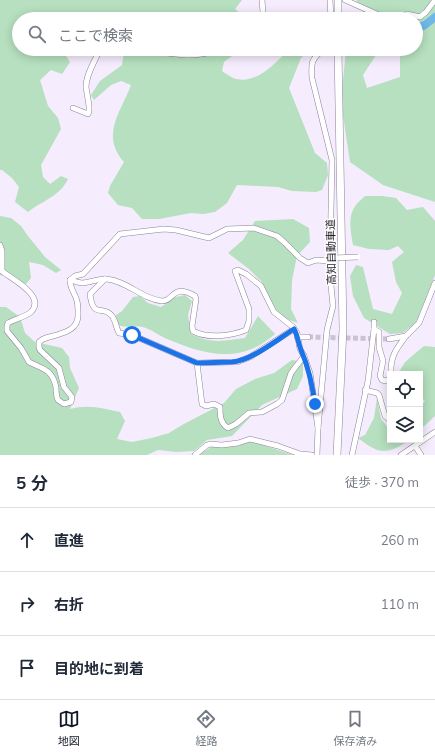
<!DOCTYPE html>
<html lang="ja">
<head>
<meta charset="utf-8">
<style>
  :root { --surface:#fff; --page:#f6f6f7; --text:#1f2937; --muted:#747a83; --line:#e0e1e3; --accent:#111827 }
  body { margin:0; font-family:Mulish,"Noto Sans JP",sans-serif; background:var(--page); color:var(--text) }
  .controls { position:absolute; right:12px; bottom:12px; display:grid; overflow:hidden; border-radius:0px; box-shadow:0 2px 10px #0003 }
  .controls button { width:36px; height:36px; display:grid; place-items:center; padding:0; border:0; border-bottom:1px solid var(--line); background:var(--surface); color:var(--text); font:20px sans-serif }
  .stop { position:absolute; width:12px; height:12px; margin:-9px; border:3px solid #1a73e8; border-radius:50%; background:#fff }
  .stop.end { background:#1a73e8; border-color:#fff; box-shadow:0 1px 4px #0008 }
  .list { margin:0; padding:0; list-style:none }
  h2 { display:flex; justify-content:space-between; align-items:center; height:52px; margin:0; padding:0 16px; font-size:17px }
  h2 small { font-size:13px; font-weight:400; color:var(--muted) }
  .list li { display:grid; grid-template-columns:26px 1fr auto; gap:12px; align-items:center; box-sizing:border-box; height:64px; padding:0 16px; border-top:1px solid var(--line) }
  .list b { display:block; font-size:15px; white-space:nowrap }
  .list em { font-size:13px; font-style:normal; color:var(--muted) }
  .icon { flex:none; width:22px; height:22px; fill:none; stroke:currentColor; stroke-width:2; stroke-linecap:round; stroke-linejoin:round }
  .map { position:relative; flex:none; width:435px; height:455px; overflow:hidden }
  .search { position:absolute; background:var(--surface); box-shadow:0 2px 10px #0003; left:12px; right:12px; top:12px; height:44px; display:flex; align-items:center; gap:10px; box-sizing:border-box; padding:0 14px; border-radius:22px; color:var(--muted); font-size:15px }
  .sheet { height:244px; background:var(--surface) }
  nav { display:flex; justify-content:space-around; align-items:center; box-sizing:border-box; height:56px; border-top:1px solid var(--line); background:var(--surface); font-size:11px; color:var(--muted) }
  nav a { display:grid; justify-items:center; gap:2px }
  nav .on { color:var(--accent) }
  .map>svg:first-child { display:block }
  .green { fill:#b6e0bf }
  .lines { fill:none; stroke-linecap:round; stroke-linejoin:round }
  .river { stroke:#6db8e9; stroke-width:8 }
  .minor-tunnel { stroke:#cbc3d3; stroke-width:5; stroke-dasharray:5 2.5; stroke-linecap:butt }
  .minor-casing { stroke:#8f819b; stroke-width:6 }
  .highway-casing { stroke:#8f819b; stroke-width:8 }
  .minor { stroke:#fff; stroke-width:5 }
  .highway { stroke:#fff; stroke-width:7 }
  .minor-bridge-casing { stroke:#8f819b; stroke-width:6; stroke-linecap:butt }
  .minor-bridge { stroke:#fff; stroke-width:5 }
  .route { stroke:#1a73e8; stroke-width:5 }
  .labels { text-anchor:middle; stroke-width:3; stroke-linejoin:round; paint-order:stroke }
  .street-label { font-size:11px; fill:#251f29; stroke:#fdfdfd }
</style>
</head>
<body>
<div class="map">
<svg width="435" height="455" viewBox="0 0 435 455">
  <rect width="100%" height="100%" fill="#f5ecfd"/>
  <g class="green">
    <path d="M 0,0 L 242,0 L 235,9 L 247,19 L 19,19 L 19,49 L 60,49 L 64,53 L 70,62 L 62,74 L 51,70 L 40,80 L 48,106 L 58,118 L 61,129 L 41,165 L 43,177 L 50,184 L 61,176 L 68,179 C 60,196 42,201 28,212 L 15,202 L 19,187 L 12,178 L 2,170 L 0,170 Z"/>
    <path d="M 356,0 L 435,0 L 435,202 L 383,185 L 350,162 L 341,102 L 346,49 L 380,49 L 363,75 L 367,88 L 400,77 L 400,49 L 416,49 L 416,19 L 367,19 Z"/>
    <path d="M 116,49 L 228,49 L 236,53 L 224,62 L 222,71 C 225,73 229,76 233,78 C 255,86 275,64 289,49 L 308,49 L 306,53 L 301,58 L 289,88 L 315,153 L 327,163 L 328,175 L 322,190 L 316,192 L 292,191 L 278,187 L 237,185 L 227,203 L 215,212 L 203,214 L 191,213 L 159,219 L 142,219 L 132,208 L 118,205 L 108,193 L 110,186 L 124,162 C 100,135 121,112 131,85 L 121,81 L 111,85 L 94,100 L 91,95 L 100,81 L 122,65 L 124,52 Z"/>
    <path d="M 365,196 L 382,196 L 396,198 L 407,210 L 423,207 L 435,221 L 435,275 L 420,316 L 414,324 L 403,333 L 390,334 L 364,318 L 353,296 L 350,276 L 356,265 L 363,267 L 373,309 L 392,314 L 402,293 L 396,282 L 392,262 L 404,252 L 398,246 L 389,250 L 369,249 L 353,245 C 351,233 347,216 356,205 C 358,202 362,199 365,196 Z"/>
    <path d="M 0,216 L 11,218 L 21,226 L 28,236 L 45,257 L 61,270 L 56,273 L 43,265 L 29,262 L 31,278 L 25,285 L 17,279 L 0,275 Z"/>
    <path d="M 293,219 L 309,228 L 310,242 L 297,256 L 292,280 L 291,309 L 298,323 L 280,317 L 261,281 L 249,269 L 228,253 L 243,240 L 255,221 Z"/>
    <path d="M 185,295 L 192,301 L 188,315 L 191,334 C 212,344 222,341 245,338 L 258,316 L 275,334 C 240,365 204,355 165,338 C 158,335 151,329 143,327 C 136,325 128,328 121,326 C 118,325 114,321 112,318 L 122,311 L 133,297 L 140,296 L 148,303 L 161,307 L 176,297 Z"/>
    <path d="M 0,307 L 6,307 L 20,317 L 25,333 L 35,342 L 62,348 L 69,357 L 70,368 L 79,388 L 70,409 C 88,404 103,408 120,412 L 125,421 L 117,439 L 132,442 L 152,438 L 169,433 L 182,425 L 224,403 L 236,389 L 255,379 L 274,373 L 292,360 L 303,362 L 303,376 L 297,389 L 262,405 L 232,436 L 207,440 L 194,451 L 176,452 L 158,450 L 147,455 L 0,455 Z"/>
    <path d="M 424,346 L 435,347 L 435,416 L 420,430 L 420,407 L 425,401 L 420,396 L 420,374 L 398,374 L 405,362 Z"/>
    <path d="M 377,398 L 381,419 L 390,430 L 390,440 L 410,440 C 386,455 380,455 358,438 L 365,435 L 374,418 Z"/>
    <path d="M 250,441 L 293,455 L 199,455 L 211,447 L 240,446 L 240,444 Z"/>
  </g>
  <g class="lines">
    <path class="river" d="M 416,29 L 425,25 L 435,17"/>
    <path class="minor-tunnel" d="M 308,337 L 389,339"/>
    <g class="minor-casing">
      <g id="minor">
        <path d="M 330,0 L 331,19"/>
        <path d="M 345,0 L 388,19"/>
        <path d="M 261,19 L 263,12 L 262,0"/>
        <path d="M 399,19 L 407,14 L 420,17 L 426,12 L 435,0"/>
        <path d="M 139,49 C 168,53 194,60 221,49"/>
        <path d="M 73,108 L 88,114 C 91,110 87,95 86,87 C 86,74 95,61 100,49"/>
        <path d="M 0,245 L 2,251 L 2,271 C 10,278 47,296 31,312 C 25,317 15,319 8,323 L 7,326 L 7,331 L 21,348 L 29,362 C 43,369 52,369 56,387 C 56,392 56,396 58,400 L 64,404 L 71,402 L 72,397 L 64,387 L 59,368 L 40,350 L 39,347 L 39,342 L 43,339 C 57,334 79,333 78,314 C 78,310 78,305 77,301 C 75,293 70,289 70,280 L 75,276 L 83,274 L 120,234 L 164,229 L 176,230 L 209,238 L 227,229 L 254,228 L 277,236 L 284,242 L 300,258 L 308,263 L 316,260 L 330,261"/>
        <path d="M 105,279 L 90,294 C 93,320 103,304 112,316 C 116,321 116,328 119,333 L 132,335 L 197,363 L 232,362 L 237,362 L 250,357 L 294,329"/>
        <path d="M 70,280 C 74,281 79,283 82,283 C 90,283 99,278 107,279 C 127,281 142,299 162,301 C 175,301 171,283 195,296 L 196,299 L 192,326 L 193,331 C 208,339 231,336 246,330 L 249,321 L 249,309 L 235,271 L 238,270 L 246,274 L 261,286 L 274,312 L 293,327 L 297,333 L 300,349 L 304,356 L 310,373 L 318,428"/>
        <path d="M 374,329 L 374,322"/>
        <path d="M 297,337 L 308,337"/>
        <path d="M 389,339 L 406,336 L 419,323 L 435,283"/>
        <path d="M 197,363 L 202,404 L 206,406 L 214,404 L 220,407 C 220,415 220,423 228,428 L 236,424 L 249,413 L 262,412 L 277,404 L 282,400 L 291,373 L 304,356"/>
        <path d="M 391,374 C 390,357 396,349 406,336"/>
        <path d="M 365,390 L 377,393 L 379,395 L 385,416 L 390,420"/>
        <path d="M 415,446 L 421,455"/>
        <path d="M 195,455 L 207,445 L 210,444 L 222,445 L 238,443 L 250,439 L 278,446 L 300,454 L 312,455"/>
        <path d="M 317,455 L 318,428 L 327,330 L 333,306 L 329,265 L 330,261 L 332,160 L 312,78 C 311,63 311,59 324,49"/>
        <path d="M 352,455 L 368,381 L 374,329 L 379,332 L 379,347 L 383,361 L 380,376 L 382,380 L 386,381 L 390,379"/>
        <path d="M 401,455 L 435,432"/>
      </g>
    </g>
    <g class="highway-casing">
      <g id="highway">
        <path d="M 338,0 L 338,19"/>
        <path d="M 337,455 L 343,329 L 338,49"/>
      </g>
    </g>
    <use href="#minor" class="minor"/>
    <use href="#highway" class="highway"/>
    <g class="minor-bridge-casing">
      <path id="minor-bridge" d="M 333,258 L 358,257"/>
    </g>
    <use href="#minor-bridge" class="minor-bridge"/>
  </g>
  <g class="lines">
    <path class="route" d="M 132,335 L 197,363 L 232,362 C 251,361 278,339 294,329 C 298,336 298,343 301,350 C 309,368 312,385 315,404"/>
  </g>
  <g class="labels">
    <g class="street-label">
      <text transform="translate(331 252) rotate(-91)" y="4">高知自動車道</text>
    </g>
  </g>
</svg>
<div class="controls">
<button><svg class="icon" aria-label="locate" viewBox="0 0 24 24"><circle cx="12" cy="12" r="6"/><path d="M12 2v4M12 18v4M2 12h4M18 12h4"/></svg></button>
<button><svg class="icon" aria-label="layers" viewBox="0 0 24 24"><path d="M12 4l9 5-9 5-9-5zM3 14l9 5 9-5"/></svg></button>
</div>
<div class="stop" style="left:132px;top:335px"></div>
<div class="stop end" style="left:315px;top:404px"></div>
<div class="search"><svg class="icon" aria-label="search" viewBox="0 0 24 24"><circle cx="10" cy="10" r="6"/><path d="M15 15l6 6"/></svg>ここで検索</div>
</div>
<section class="sheet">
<h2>5 分<small>徒歩 · 370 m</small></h2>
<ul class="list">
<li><svg class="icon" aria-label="ahead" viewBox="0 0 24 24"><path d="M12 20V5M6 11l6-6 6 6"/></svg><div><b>直進</b></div><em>260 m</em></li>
<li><svg class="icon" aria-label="right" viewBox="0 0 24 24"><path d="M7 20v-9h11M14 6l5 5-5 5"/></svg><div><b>右折</b></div><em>110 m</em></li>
<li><svg class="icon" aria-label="arrive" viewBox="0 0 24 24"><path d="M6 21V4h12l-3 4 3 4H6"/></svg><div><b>目的地に到着</b></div></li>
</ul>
</section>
<nav>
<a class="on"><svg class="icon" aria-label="map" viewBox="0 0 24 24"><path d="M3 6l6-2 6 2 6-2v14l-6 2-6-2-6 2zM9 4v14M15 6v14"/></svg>地図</a>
<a><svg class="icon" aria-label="directions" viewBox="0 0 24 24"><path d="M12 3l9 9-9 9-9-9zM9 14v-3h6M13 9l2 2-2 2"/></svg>経路</a>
<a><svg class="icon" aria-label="saved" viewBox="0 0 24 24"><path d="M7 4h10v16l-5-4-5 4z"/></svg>保存済み</a>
</nav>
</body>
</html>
